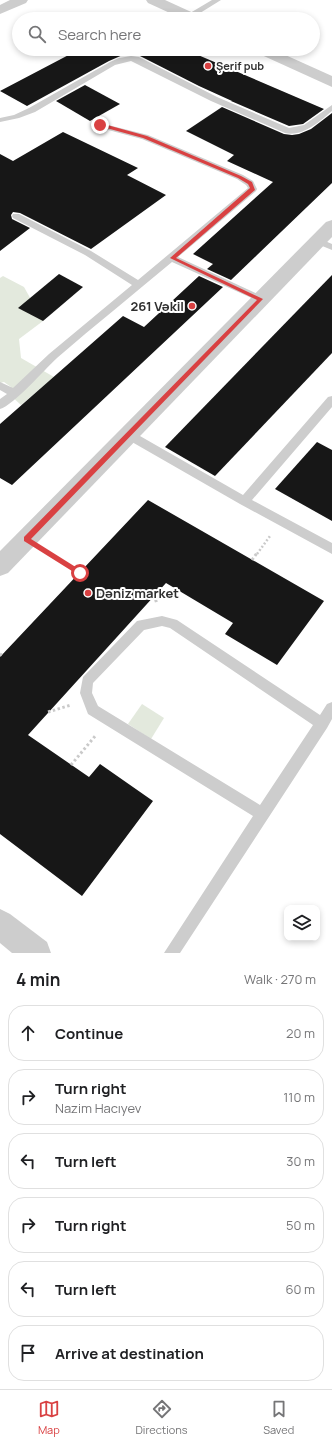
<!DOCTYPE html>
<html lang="en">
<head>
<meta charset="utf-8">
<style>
  :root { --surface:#fff; --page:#f6f6f6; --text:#202124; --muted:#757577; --line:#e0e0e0; --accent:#d94142 }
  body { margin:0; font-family:Manrope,sans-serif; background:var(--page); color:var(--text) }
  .controls { position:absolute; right:12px; bottom:12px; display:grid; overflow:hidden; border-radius:8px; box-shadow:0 2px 6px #0003 }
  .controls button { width:36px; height:36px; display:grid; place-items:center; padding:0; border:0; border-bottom:1px solid var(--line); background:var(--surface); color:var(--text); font:20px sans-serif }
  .stop { position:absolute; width:12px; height:12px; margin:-9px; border:3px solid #d94142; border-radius:50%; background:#fff }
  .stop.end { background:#d94142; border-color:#fff; box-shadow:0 1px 4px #0008 }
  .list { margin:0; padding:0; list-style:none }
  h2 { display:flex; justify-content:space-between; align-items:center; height:52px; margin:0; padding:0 16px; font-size:17px }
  h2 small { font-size:13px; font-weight:400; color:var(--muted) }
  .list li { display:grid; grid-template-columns:26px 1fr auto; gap:12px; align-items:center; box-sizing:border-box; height:56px; margin:0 8px 8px; padding:0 8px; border:1px solid var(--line); border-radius:16px }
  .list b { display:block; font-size:15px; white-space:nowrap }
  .list p { margin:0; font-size:13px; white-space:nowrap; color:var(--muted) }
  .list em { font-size:13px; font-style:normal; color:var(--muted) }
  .icon { flex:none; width:22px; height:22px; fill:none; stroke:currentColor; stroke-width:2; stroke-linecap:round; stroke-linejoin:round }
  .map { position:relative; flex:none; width:332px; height:953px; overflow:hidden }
  .search { position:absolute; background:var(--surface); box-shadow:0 2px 6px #0003; left:12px; right:12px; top:12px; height:44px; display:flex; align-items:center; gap:10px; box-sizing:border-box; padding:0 14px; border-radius:22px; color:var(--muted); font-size:15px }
  .sheet { height:436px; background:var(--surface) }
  nav { display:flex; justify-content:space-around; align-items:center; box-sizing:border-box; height:56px; border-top:1px solid var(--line); background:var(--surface); font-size:11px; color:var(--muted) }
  nav a { display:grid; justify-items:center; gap:2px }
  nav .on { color:var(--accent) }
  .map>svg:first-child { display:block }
  .green { fill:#e3e9dd }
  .building { fill:#171717 }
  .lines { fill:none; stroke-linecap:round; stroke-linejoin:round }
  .path-far1 { stroke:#cacaca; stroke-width:2.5; stroke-dasharray:2 2; stroke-linecap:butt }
  .path { stroke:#cacaca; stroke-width:3; stroke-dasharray:2.5 2.5; stroke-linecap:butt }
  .service { fill:#cdcdcd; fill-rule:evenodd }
  .minor { fill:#cdcdcd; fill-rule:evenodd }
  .route { fill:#d94142 }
  .poi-dot { fill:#d94142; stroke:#fff; stroke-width:1.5 }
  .labels { text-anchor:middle; stroke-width:4; stroke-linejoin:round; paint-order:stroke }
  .far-poi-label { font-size:11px; font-weight:bold; fill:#303030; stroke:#fff; text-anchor:start }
  .poi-label { font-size:13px; font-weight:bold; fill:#303030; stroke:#fff; text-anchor:end }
</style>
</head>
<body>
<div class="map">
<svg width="332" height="953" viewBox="0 0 332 953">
  <rect width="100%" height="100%" fill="#fff"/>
  <g class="green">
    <path d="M 3,276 L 24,287 L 43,321 L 19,339 L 21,358 L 54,377 L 21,405 L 8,393 L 11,387 L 4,382 L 0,383 L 0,278 Z"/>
    <path d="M 142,704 L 164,718 L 151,739 L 128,724 Z"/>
  </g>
  <g class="building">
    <path d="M 80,49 L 184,49 L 324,109 L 303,124 L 289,126 L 231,101 L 232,101 L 199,86 L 140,56 L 125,54 L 109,61 L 27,106 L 0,91 Z"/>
    <path d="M 85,85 L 120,104 L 90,121 L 56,101 Z"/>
    <path d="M 222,107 L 284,134 L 292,135 L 299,134 L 311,129 L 332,113 L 332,183 L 231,280 L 207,269 L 213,264 L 193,254 L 273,182 L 227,161 L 234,155 L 186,131 Z"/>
    <path d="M 63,132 L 138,168 L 127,175 L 166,195 L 91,249 L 20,213 L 13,212 L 11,215 L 12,219 L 30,228 L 0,251 L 0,154 L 13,161 Z"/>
    <path d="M 59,274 L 83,287 L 43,321 L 18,308 Z"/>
    <path d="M 332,275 L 332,353 L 215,476 L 165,447 Z"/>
    <path d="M 199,276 L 223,287 L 12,485 L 0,478 L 0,424 L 123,316 L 144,327 Z"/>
    <path d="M 317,442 L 332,450 L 332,521 L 275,489 Z"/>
    <path d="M 148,500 L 324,601 L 277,665 L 225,634 L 233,623 L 166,583 L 28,735 L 89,777 L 100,764 L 153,801 L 82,896 L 0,834 L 0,657 Z"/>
  </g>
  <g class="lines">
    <g class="path-far1">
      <path d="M 47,552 L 50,554"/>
      <path d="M 257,554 L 270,536"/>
    </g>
    <g class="path">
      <path d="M 48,553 L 80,573"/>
      <path d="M 252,560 L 257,553"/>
      <path d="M 154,595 L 157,604"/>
      <path d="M 0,654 L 2,655"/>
      <path d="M 48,712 L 71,705"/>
      <path d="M 71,765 L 96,735"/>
    </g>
    <g class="service">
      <path d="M 212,0 L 221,0 L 192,18 L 186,18 L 185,16 Z"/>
      <path d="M 131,56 L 139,57 L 217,97 L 289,128 L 304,125 L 332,105 L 332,111 C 319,122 303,137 285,133 L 211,101 L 131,61 L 115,65 L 35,112 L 19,118 L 0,122 L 0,118 L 14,115 L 29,108 L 110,62 L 119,58 Z"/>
      <path d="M 97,123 L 100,123 L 148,135 L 243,175 L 253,181 L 257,189 L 256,191 L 178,257 L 264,297 L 266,299 L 264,301 L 258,301 L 172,262 C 134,294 95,325 57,358 C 44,370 14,405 0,409 L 0,399 L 7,394 L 0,390 L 0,382 L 13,388 L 49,354 L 132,285 L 85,255 L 13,218 L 12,216 L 13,214 L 19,214 L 91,251 L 138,280 L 248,188 L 246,185 L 237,179 L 142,139 L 97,127 Z"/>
      <path d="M 318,238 L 332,244 L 332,250 L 315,243 L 313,241 L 315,239 Z"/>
      <path d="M 332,396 L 332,407 L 252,500 L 332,543 L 332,554 L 240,504 L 125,438 L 124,435 L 125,432 L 133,432 L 243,495 L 328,397 Z"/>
      <path d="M 162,616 L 177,620 L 320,715 L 327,704 L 332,702 L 332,719 L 327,728 L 180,953 L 164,953 L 253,816 L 88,714 L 80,693 L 83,677 L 137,621 ZM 162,626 L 170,628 L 313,725 L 260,805 L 98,706 L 92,693 L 93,683 L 144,630 Z"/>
    </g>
    <g class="minor">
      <path d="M 10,0 L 28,0 L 26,3 L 0,14 L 0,5 Z"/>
      <path d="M 146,0 L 165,0 L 200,16 L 202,19 L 183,19 L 148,3 Z"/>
      <path d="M 253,49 L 272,49 L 332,76 L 332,87 L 255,52 Z"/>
      <path d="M 332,220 L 332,237 L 8,573 L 0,576 L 0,551 L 326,222 Z"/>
      <path d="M 0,909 L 10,914 L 47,942 L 51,953 L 12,953 L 0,943 Z"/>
    </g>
  </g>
  <path class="route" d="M 100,123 L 147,136 L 241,176 L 252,182 L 255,190 L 176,258 L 263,299 L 31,539 L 82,571 L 82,575 L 80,576 L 24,541 L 24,537 L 257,300 L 170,258 L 250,188 L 248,184 L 238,178 L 143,138 L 99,126 Z"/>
  <g class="poi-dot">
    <circle cx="208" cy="66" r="4"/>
    <circle cx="192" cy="306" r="4"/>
    <circle cx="88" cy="593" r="4"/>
  </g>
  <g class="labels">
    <g class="far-poi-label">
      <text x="216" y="70">Şerif pub</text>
    </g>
    <g class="poi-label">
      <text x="184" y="311">261 Vəkil</text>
      <text x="96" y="598" text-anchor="start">Dəniz market</text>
    </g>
  </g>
</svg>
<div class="controls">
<button><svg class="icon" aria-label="layers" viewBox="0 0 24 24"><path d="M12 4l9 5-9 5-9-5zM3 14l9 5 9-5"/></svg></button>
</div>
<div class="stop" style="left:80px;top:573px"></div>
<div class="stop end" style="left:100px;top:125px"></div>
<div class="search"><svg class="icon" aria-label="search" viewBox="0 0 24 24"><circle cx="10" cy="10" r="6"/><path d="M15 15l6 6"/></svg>Search here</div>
</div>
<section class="sheet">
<h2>4 min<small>Walk · 270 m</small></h2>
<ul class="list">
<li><svg class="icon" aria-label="ahead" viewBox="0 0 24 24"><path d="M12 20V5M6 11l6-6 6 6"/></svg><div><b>Continue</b></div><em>20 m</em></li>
<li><svg class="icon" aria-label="right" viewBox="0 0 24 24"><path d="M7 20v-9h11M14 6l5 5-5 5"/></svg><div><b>Turn right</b><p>Nazim Hacıyev</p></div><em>110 m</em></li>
<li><svg class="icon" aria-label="left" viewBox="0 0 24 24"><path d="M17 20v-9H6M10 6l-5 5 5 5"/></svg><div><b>Turn left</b></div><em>30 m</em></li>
<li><svg class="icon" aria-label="right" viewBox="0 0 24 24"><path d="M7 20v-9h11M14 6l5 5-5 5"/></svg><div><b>Turn right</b></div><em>50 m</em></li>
<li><svg class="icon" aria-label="left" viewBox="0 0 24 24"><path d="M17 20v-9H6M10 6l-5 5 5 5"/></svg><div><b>Turn left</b></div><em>60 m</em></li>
<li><svg class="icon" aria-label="arrive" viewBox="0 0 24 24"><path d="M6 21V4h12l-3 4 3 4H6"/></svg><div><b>Arrive at destination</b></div></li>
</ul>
</section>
<nav>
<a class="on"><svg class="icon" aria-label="map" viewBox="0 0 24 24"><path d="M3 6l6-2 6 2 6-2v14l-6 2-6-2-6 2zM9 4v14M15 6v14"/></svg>Map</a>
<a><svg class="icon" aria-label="directions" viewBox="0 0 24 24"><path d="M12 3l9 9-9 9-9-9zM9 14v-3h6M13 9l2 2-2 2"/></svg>Directions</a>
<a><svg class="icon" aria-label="saved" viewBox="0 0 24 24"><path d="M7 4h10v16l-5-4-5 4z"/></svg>Saved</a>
</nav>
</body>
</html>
